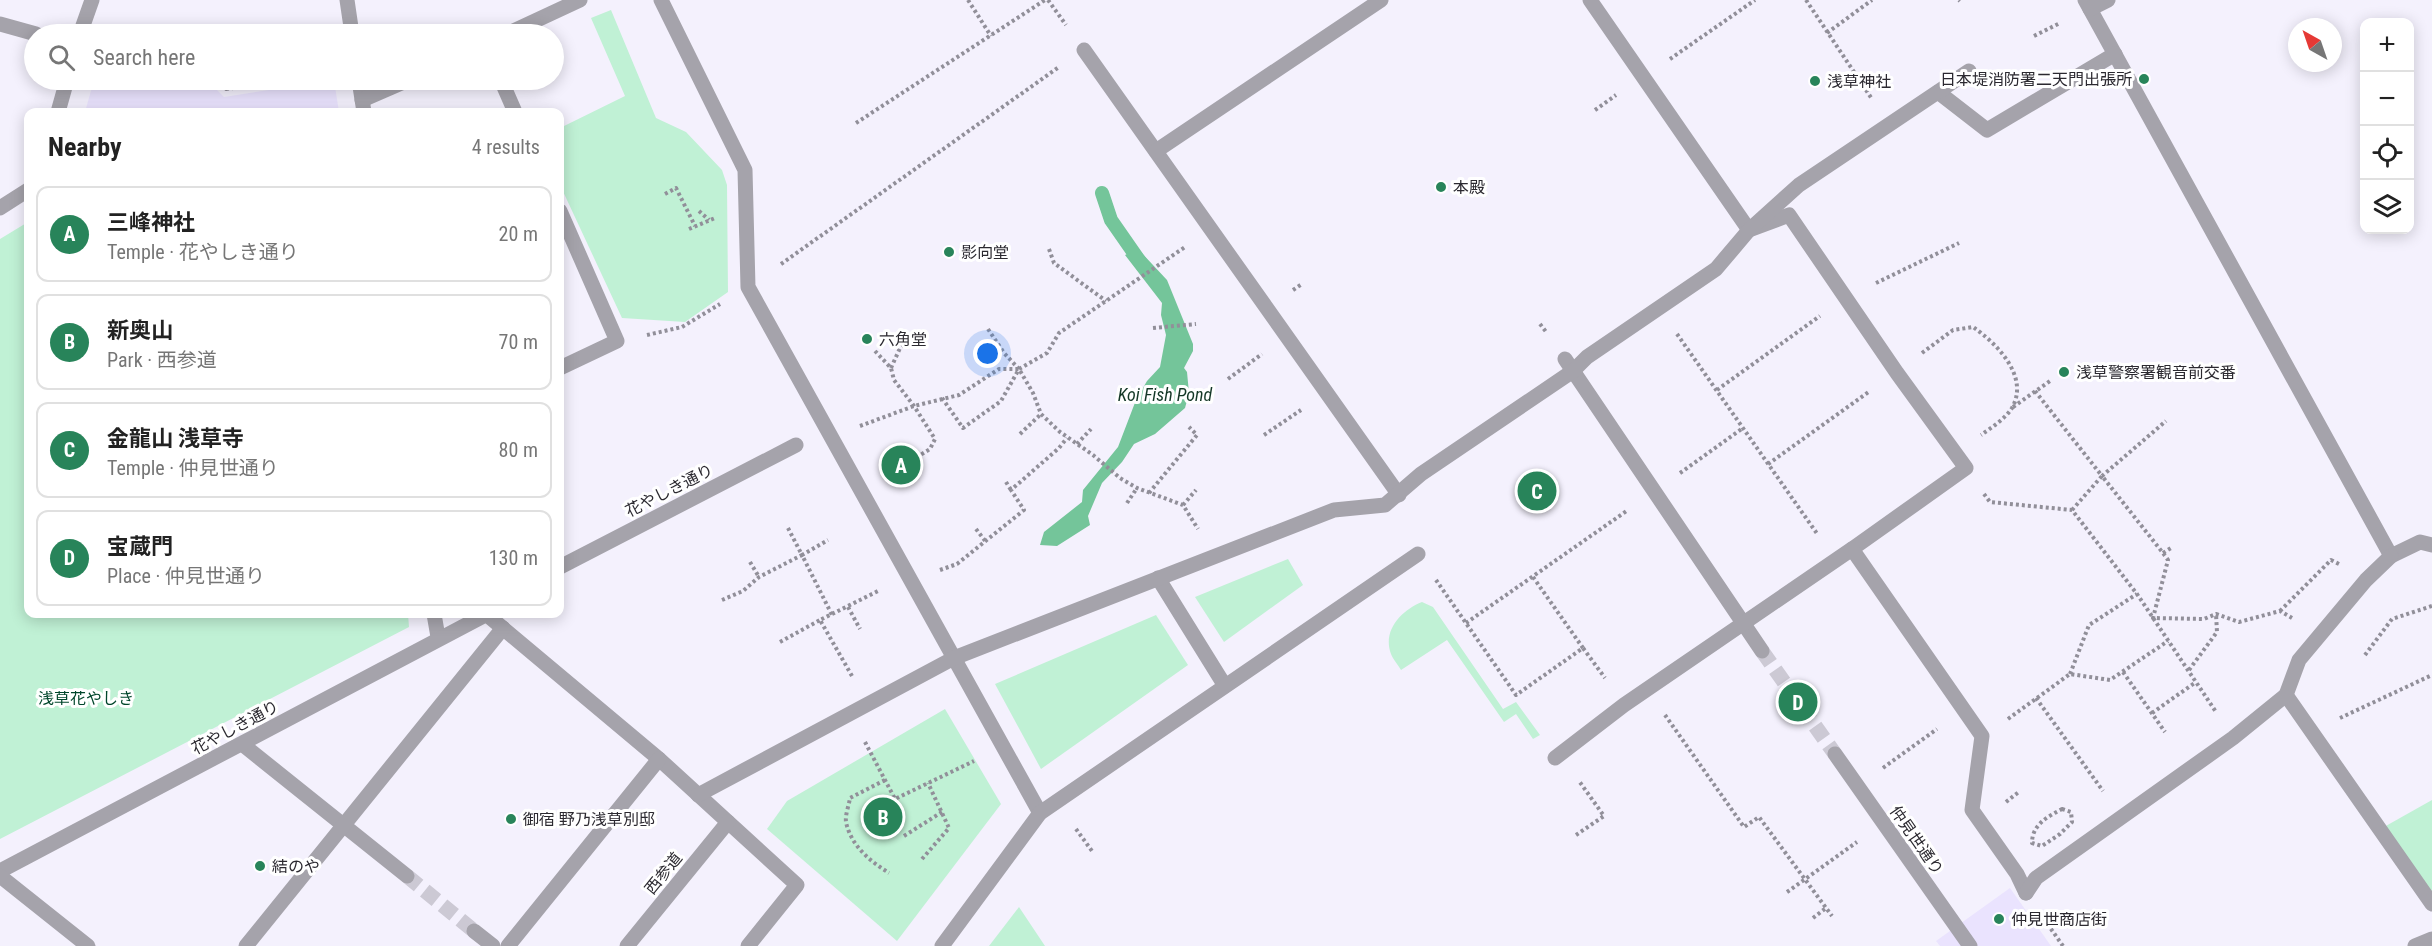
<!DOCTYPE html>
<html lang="en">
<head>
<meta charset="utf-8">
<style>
  :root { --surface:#fff; --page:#f2f2f2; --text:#222; --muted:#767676; --line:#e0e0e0; --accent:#28845a }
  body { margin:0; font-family:"Roboto Condensed","Noto Sans JP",sans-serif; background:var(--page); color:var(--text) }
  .controls { position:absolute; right:18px; top:18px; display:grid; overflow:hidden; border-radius:12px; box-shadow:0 3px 15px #0003 }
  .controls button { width:54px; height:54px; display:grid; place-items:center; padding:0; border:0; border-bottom:2px solid var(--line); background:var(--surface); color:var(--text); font:30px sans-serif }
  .compass { position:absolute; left:2288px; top:18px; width:54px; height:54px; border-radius:50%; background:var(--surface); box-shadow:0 3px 15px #0003; rotate:320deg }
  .you { position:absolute; left:988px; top:354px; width:21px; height:21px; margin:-15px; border:4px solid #fff; border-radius:50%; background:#1a73e8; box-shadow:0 0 0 9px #1a73e833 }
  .badge { display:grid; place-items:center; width:39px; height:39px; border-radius:50%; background:var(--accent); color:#fff; font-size:20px; font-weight:700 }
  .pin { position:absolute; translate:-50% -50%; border:3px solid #fff; box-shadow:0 2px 6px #0006 }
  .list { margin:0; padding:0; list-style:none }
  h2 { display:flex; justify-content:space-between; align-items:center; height:78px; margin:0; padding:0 24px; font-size:26px }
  h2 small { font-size:20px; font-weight:400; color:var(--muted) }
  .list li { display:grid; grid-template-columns:39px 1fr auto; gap:18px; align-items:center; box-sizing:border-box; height:96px; margin:0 12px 12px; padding:0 12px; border:2px solid var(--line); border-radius:12px }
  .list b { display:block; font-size:22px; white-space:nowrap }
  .list p { margin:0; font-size:20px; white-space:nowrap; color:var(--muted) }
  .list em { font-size:20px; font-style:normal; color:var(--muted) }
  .icon { flex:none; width:33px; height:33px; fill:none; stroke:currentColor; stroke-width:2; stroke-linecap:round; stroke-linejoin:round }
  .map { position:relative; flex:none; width:2432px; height:946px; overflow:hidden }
  .search { position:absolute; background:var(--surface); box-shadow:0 3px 15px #0003; left:24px; top:24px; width:540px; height:66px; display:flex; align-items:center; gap:15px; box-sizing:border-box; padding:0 21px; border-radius:33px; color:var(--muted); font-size:22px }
  .panel { position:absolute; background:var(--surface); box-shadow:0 3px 15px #0003; left:24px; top:108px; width:540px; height:510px; border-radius:12px }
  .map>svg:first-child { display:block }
  .built { fill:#eae3fe }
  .green { fill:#c0f1d5 }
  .water { fill:#74c59a }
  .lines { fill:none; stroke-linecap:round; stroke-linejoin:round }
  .stream { stroke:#74c59a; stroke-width:14 }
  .minor-tunnel { stroke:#ccc9d4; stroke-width:15; stroke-dasharray:15 8; stroke-linecap:butt }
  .path { stroke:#918f99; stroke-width:4; stroke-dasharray:3 3; stroke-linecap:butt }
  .minor { stroke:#a5a3ab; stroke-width:15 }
  .poi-dot { fill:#28845a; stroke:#fff; stroke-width:2 }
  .labels { text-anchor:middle; stroke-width:6; stroke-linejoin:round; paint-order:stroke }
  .poi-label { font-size:16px; fill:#2b2930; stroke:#fff; text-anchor:start }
  .street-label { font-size:16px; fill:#2b2930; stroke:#fff }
  .park-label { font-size:16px; fill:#00462b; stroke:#fff }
  .water-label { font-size:18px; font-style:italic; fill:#133726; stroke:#fff }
</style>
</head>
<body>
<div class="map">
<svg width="2432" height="946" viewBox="0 0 2432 946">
  <rect width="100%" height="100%" fill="#f4f1fd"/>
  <g class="built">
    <path d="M 94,80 L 209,82 L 224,97 L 334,80 L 339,112 L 85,112 Z"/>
    <path d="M 2010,888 L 2051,946 L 1940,946 L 1936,941 Z"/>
  </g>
  <g class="green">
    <path d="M 611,10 L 656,118 L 686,132 L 722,170 L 727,185 L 728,292 L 685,322 L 622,318 L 560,185 L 560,128 L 625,96 L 591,18 Z"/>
    <path d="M 28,222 L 28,614 L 408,614 L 409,627 L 0,839 L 0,239 Z"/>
    <path d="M 1288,559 L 1303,585 L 1224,642 L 1195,597 Z"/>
    <path d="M 1422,602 L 1433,607 L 1503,709 L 1516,702 L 1540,735 L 1533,739 L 1516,714 L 1504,722 L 1447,640 L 1401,670 C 1398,665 1393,659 1391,654 C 1382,630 1402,610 1422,602 Z"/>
    <path d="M 1156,615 L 1188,665 L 1041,769 L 995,684 Z"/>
    <path d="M 945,709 L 1001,804 L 897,941 L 767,829 L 787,801 Z"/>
    <path d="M 2432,800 L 2432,896 L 2384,827 Z"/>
    <path d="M 1019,907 L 1045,946 L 989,946 Z"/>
  </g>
  <path class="water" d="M 1138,249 L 1167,280 L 1193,344 L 1193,351 L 1184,368 L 1187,372 L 1189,393 L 1185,408 L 1155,434 L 1134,444 L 1122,462 L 1102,483 L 1088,516 L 1090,525 L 1057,546 L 1040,545 L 1044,532 L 1082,502 L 1083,490 L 1118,447 L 1136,400 L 1147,381 L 1160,367 L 1166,335 L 1161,315 L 1162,303 L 1125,255 Z"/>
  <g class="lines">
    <path class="stream" d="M 1102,193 L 1111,220 L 1143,266"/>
    <g class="minor-tunnel">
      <path d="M 1762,651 L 1835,754"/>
      <path d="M 407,876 L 474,931"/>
    </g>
    <g class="path">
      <path d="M 968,0 L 991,36"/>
      <path d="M 1048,0 L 1066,25"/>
      <path d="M 1806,0 L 1872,99"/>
      <path d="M 1959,0 L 1960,1"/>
      <path d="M 1827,33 L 1872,0"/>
      <path d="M 2034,36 L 2060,23"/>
      <path d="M 1670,59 L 1755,0"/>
      <path d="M 218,80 L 226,89 L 292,80"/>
      <path d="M 1595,110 L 1616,95"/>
      <path d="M 856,123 L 1045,0"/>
      <path d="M 665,194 L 676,188 L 695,226"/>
      <path d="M 699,211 L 709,220"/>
      <path d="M 689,229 L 715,218"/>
      <path d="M 1049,249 L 1054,263 L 1106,301"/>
      <path d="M 781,264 L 1059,67"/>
      <path d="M 1876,283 L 1959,243"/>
      <path d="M 1293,290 L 1302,284"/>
      <path d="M 1540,324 L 1547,333"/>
      <path d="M 1153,328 L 1196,324"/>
      <path d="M 988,329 L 1004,353 L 1019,369"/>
      <path d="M 1677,334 L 1818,535"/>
      <path d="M 647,335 L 682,327 L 720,304"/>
      <path d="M 875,351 L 891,368 L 894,380 L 914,406 L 935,439 L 930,449 L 914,459"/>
      <path d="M 1922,353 L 1953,330 L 1973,327 C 1996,343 2030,376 2012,408 C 2005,419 1991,428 1981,435"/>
      <path d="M 891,368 L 900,348 L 908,341"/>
      <path d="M 1228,379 L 1262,354"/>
      <path d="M 1717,390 L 1820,316"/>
      <path d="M 2035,391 L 2102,476 L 2166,421"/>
      <path d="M 942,398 L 963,428 L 1001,401 L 1019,369 L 1047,353 L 1059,333 L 1185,247"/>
      <path d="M 2013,407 L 2050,381"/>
      <path d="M 860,426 L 914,406 L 959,395 L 999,369 L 1019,369 L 1033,393 L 1041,414 L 1060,432 L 1093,455 L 1120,478 L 1137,488 L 1183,505 L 1198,529"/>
      <path d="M 1020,434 L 1041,414"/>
      <path d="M 1264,435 L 1301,410"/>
      <path d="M 1077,444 L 1091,429"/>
      <path d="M 1768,464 L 1870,391"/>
      <path d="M 1680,473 L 1743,428"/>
      <path d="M 1006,482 L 1011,490"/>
      <path d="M 1149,493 L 1197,435 L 1189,427"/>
      <path d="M 1984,494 L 1990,502 L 2072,510 L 2137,594 L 2216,712"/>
      <path d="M 1127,503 L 1137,488"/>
      <path d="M 1183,505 L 1196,490"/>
      <path d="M 2072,510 L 2102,476 L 2163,553 L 2168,560 L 2153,618 L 2204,619 L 2216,614 L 2239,622 L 2280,611 L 2292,618"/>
      <path d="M 788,528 L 802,555 L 828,540"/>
      <path d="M 976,529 L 986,542"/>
      <path d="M 2163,553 L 2171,548"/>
      <path d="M 750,562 L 759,577"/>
      <path d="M 940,570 L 957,564 L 1024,510 L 1011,490 L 1059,448 L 1067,438"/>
      <path d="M 1533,577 L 1583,648"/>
      <path d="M 1436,580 L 1516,695 L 1583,648 L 1605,678"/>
      <path d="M 722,600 L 743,591 L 759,577 L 802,555 L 832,615"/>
      <path d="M 848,607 L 860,629"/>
      <path d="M 2280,611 L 2331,560 L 2339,564"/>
      <path d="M 1466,623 L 1628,510"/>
      <path d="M 780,642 L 820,620"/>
      <path d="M 2365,655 L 2392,619 L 2432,606"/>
      <path d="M 2189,670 L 2217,632 L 2216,614"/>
      <path d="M 2123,672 L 2165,732"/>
      <path d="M 2070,674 L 2089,625 L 2137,594"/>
      <path d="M 852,676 L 820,620 L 880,590"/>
      <path d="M 2036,698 L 2103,791"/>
      <path d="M 2152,713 L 2196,682"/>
      <path d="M 1665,715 L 1744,827 L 1759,817 L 1832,916"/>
      <path d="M 2340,718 L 2432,675"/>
      <path d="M 2008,719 L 2070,674 L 2110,680 L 2168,641"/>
      <path d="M 865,742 L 895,799 L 974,761"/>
      <path d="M 1883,768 L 1937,729"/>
      <path d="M 885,780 L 850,798 C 849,805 845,815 846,822 C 851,846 870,861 889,873"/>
      <path d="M 2006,802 L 2020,791"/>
      <path d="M 2062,809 L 2071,812 L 2072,822 L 2060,834 L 2042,846 L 2032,843 C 2032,825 2047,817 2062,809 Z"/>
      <path d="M 1076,829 L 1092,851"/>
      <path d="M 1576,835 L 1604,816 L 1579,781"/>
      <path d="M 904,836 L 942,812"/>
      <path d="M 922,859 L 949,828 L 928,783"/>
      <path d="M 1787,892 L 1857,842"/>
      <path d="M 1813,918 L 1826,908"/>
      <path d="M 2044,919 L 2063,946"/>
    </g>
    <g class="minor">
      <path d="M 347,0 L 352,34"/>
      <path d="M 661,0 L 745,170 L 748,287 L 1040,813"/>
      <path d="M 1590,0 L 1749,230 L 1789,215 L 1897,373 L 1966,468 L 1852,549"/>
      <path d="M 2085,0 L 2391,556 L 2420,542 L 2432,545"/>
      <path d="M 2090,9 L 2108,0"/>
      <path d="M 0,24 L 36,34"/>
      <path d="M 80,34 L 92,0"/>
      <path d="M 507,34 L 580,0"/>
      <path d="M 1084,50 L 1399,495"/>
      <path d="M 359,80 L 364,112"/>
      <path d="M 501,80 L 515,112"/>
      <path d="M 1938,92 L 1987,130 L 2115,54"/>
      <path d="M 362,100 L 408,80"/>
      <path d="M 58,112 L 67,80"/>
      <path d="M 1156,151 L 1381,0"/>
      <path d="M 0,208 L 28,190"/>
      <path d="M 560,211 L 617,341 L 560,368"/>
      <path d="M 1565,359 L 1762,651"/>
      <path d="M 560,567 L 796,445"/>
      <path d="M 1158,578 L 1225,686"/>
      <path d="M 434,614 L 438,637"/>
      <path d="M 486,614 L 659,759 L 797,885 L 748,946"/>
      <path d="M 2286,695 L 2432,904"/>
      <path d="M 242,744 L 407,876"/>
      <path d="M 1835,754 L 1970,946"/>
      <path d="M 1555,758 L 1624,705 L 1852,549 L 1982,736 L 1972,810 L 2017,874 L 2026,893"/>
      <path d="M 698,795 L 954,658 L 1334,510 L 1385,505 L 1421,474 L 1573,371 L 1587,357 L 1716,269 L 1749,230 L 1799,185 L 1969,71"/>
      <path d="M 0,871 C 163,786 324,699 487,614"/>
      <path d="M 0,876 L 88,946"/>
      <path d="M 2026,893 L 2036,878 L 2233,738 L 2286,695 L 2299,660 L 2366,580 L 2391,556"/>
      <path d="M 474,931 L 493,946"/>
      <path d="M 246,946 L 503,628"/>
      <path d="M 508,946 L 659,759"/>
      <path d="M 627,946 L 728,822"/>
      <path d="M 942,946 L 1040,813 L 1418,554"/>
      <path d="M 2415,946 L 2432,939"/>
    </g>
  </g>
  <g class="poi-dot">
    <circle cx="2144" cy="79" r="6"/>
    <circle cx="1815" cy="81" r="6"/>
    <circle cx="1441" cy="187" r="6"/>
    <circle cx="949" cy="252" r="6"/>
    <circle cx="867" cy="339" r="6"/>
    <circle cx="2064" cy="372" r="6"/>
    <circle cx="511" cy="819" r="6"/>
    <circle cx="260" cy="866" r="6"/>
    <circle cx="1999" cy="919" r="6"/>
  </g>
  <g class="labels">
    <g class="poi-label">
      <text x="2132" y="85" text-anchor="end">日本堤消防署二天門出張所</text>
      <text x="1827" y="87">浅草神社</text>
      <text x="1453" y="193">本殿</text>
      <text x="961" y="258">影向堂</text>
      <text x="879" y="345">六角堂</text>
      <text x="2076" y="378">浅草警察署観音前交番</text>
      <text x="523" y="825">御宿 野乃浅草別邸</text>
      <text x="272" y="872">結のや</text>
      <text x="2011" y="925">仲見世商店街</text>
    </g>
    <g class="street-label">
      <text transform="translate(669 490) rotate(-27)" y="6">花やしき通り</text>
      <text transform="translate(235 727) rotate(-28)" y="6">花やしき通り</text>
      <text transform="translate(1917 840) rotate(55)" y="6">仲見世通り</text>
      <text transform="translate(663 873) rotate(-51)" y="6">西参道</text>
    </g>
    <g class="park-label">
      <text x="86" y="704">浅草花やしき</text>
    </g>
    <g class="water-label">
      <text x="1165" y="401">Koi Fish Pond</text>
    </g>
  </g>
</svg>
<div class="controls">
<button>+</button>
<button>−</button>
<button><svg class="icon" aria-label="locate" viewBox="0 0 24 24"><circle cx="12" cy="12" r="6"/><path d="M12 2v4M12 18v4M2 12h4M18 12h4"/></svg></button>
<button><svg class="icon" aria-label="layers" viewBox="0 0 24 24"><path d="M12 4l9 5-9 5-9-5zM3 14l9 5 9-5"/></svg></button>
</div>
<svg class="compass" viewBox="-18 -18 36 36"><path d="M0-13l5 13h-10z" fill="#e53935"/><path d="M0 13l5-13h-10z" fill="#767676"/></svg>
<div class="you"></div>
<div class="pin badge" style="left:901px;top:465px">A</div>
<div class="pin badge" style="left:883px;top:817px">B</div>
<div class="pin badge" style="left:1537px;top:491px">C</div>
<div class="pin badge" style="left:1798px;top:702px">D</div>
<div class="search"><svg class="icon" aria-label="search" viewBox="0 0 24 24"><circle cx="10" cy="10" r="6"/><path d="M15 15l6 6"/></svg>Search here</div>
<section class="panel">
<h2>Nearby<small>4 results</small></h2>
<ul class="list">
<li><span class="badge">A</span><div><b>三峰神社</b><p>Temple · 花やしき通り</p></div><em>20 m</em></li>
<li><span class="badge">B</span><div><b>新奥山</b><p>Park · 西参道</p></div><em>70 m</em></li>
<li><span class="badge">C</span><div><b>金龍山 浅草寺</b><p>Temple · 仲見世通り</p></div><em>80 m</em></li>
<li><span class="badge">D</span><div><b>宝蔵門</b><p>Place · 仲見世通り</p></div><em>130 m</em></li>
</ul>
</section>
</div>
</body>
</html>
